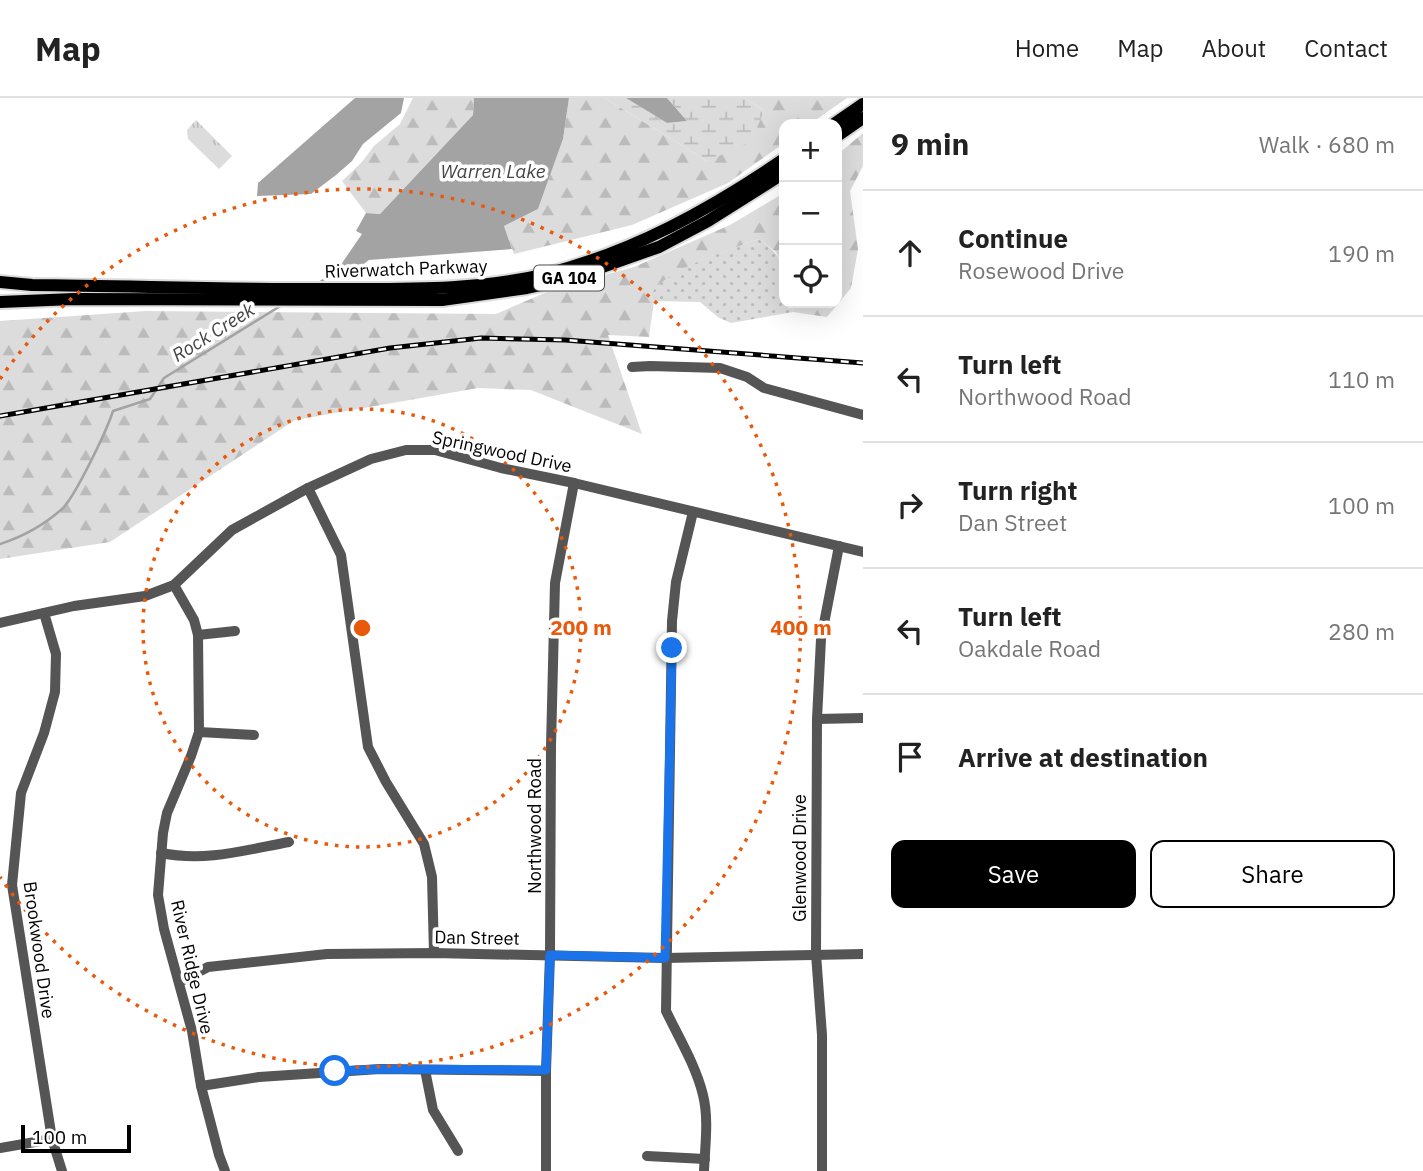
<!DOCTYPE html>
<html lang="en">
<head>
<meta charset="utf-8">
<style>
  :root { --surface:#fff; --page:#f2f2f2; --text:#222; --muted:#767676; --line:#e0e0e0; --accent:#000 }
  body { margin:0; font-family:"IBM Plex Sans",sans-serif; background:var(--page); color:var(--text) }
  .controls { position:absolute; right:21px; top:21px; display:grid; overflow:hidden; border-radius:14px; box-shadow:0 7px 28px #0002 }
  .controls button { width:63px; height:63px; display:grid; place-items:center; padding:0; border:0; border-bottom:2px solid var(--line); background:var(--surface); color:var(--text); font:35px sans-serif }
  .scale { position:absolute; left:21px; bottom:18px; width:110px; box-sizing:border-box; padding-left:7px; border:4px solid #000; border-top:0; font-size:19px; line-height:24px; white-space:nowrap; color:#000; -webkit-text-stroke:5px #fff; paint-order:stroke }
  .stop { position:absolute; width:21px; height:21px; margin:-16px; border:5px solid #1a73e8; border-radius:50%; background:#fff }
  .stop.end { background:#1a73e8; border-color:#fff; box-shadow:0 2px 7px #0008 }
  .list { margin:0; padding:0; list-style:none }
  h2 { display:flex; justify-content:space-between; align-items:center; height:91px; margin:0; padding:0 28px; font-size:30px }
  h2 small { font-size:23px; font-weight:400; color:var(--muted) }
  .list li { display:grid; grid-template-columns:46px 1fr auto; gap:21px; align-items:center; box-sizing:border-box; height:126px; padding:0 28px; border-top:2px solid var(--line) }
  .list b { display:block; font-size:26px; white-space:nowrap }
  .list p { margin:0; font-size:23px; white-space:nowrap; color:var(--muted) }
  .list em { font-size:23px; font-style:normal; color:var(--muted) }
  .actions { display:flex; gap:14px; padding:21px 28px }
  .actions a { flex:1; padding:16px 0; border:2px solid var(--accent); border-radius:14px; text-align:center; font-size:24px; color:var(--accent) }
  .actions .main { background:var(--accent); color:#fff }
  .icon { flex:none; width:38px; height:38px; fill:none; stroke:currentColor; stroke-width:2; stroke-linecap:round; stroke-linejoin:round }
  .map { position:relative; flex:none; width:863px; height:1073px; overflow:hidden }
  header { display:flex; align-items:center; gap:42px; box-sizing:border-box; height:98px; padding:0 35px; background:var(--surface); border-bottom:2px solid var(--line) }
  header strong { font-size:33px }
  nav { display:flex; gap:38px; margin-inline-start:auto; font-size:24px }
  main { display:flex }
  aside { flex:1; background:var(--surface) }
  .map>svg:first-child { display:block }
  .grass { fill:url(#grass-dots) }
  .forest { fill:url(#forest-firs) }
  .wetland { fill:url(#wetland-marsh) }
  .park { fill:url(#park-tufts) }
  .water { fill:#a3a3a3 }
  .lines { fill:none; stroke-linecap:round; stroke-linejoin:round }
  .stream { stroke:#a3a3a3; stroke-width:2.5 }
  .major-casing { stroke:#dbdbdb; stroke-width:16 }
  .minor { stroke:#555; stroke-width:10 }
  .major { stroke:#000; stroke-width:12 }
  .rail-casing { stroke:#000; stroke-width:5 }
  .rail { stroke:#fff; stroke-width:2.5; stroke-dasharray:8; stroke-linecap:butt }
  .route { stroke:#1a73e8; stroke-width:9 }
  .ring { fill:none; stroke:#e8590c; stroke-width:3.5; stroke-dasharray:3.5 7 }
  .labels { text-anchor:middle; stroke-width:7; stroke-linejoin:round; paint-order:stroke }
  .shield { fill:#fff; stroke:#4c4c4c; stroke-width:2 }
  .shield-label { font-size:16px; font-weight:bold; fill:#000 }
  .street-label { font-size:18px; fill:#000; stroke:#fff }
  .water-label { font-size:19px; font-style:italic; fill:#444; stroke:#fff }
  .centre { fill:#e8590c; stroke:#fff; stroke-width:3.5 }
  .ring-label { font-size:21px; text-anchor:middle; font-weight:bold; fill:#e8590c; stroke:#fff; stroke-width:7; stroke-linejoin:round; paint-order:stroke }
</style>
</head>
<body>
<header>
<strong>Map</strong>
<nav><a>Home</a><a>Map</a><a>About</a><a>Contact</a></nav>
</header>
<main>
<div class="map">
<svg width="863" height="1073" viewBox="0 0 863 1073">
  <defs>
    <pattern id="grass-dots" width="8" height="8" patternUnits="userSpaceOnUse" patternTransform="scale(1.75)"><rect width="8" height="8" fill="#dcdcdc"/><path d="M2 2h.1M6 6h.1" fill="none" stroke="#bbb" stroke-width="1.8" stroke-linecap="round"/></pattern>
    <pattern id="forest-firs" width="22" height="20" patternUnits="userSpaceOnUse" patternTransform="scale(1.75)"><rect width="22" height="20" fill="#dcdcdc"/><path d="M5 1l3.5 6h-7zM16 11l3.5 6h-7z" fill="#bbb"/></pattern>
    <pattern id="wetland-marsh" width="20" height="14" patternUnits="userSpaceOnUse" patternTransform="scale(1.75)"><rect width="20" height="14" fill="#dcdcdc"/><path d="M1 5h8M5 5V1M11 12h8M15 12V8" fill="none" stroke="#bbb"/></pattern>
    <pattern id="park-tufts" width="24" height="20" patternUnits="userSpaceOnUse" patternTransform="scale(1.75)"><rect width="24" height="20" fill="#dcdcdc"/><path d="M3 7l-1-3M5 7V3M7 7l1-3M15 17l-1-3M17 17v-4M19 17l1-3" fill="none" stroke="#bbb"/></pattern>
  </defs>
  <rect width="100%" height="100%" fill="#fff"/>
  <path class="grass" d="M 759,141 C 788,162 784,172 784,205 L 792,205 L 793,214 L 731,225 L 719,220 L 700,204 L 654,203 L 650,198 C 662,171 732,151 759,141 Z"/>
  <g class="forest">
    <path d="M 413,0 L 474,0 L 473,17 L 380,116 L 366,115 L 342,83 L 361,65 L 374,48 L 400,26 Z"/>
    <path d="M 569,0 L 605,0 L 707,63 L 764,13 L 745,0 L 847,0 L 810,26 L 784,26 L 784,45 L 728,85 L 632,127 L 514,156 L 504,128 L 538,111 L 563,41 Z"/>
    <path d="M 863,35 L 863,68 L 850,93 L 858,151 L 851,190 L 827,219 L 793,214 L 792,205 L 837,205 L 837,57 Z"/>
    <path d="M 784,95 L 784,171 L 776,154 L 759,141 C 732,151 662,172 650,198 L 654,203 L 649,239 L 608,237 L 642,336 L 531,292 L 478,290 L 295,322 L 110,444 L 0,461 L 0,223 L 146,213 L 496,216 L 556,190 L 634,169 L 730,127 Z"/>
  </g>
  <path class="wetland" d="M 605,0 L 626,0 L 667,25 L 687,23 L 667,0 L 745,0 L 764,13 L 751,44 L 707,63 Z"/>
  <path class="park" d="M 196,22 L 232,58 L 219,71 L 188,41 L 187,32 Z"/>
  <g class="water">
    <path d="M 355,0 L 404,0 L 401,15 L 363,46 L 352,63 L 336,77 L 311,96 L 257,98 L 258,85 Z"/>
    <path d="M 474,0 L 569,0 L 563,41 L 538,111 L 504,128 L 512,151 L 369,162 L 349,177 L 340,168 L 362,136 L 356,133 L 366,115 L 380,116 L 473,17 Z"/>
    <path d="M 626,0 L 667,0 L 687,23 L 667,25 Z"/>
  </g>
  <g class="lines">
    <g class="stream">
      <path d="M 317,186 L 345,169"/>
      <path d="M 0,446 C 22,439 45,426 62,411 C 75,399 107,332 113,313 L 150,301 L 164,280 L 282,207"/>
    </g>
    <g class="major-casing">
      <g id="major">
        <path d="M 834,26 L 863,6"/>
        <path d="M 837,38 L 863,20"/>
        <path d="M 0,184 L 32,187 C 137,188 241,192 346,191 C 413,191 480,192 546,176 C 633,154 711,111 784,61"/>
        <path d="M 0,204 L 74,201 L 442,202 L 527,190 L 565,182 L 659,149 L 708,123 L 784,75"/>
      </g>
    </g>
    <g class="minor">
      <path d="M 632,269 L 650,268 L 720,270 L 747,279 L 764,290 L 863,317"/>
      <path d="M 308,390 L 341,457 L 368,649 L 386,684 L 424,746 L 432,779 L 434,855"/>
      <path d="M 693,414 L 676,484 L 672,523 L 666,913 C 679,940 696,968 703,997 C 709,1021 705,1048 704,1073"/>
      <path d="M 174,487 L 194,522 L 198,537 L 199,634 L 191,658 L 167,715 L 163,735 L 158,797 L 164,831 L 192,933 L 201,988 L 219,1057 L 225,1073"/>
      <path d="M 44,515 L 56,556 L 55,594 L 44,635 L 21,695 L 12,787 L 52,1041 L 62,1073"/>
      <path d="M 0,525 L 74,508 L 145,498 L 174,487 L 232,432 L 308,390 L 371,361 L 406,352 L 435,352 L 501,370 L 574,385 L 863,454"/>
      <path d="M 198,537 L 235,533"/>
      <path d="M 817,621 L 863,620"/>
      <path d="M 199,634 L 254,637"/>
      <path d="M 161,755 C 206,764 245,752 289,744"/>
      <path d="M 179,884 L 208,869 L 327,856 L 434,855 L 665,860 L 863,856"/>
      <path d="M 425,972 L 433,1012 L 458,1053"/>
      <path d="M 201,988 L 259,979 L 380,971 L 546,973"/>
      <path d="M 0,1050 L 52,1041"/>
      <path d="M 647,1058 L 705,1061"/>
      <path d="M 546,1073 L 546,973 L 550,857 L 551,648 L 555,485 L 574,385"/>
      <path d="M 822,1073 L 822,937 L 816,856 L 817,621 L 821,541 L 839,448"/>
    </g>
    <use href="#major" class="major"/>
    <g class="rail-casing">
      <path id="rail" d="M 0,318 L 390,250 L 481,240 L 565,242 L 863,265"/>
    </g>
    <use href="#rail" class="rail"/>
  </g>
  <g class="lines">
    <path class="route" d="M 335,973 L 380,971 L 546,972 L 550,857 L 665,860 L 672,550"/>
  </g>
  <g class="ring">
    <circle cx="362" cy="530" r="219"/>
    <path d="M0 281A439 439 0 1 1 0 779"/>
  </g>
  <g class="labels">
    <rect class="shield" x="534" y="167.5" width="70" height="25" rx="5"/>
    <g class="shield-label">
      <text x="569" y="186">GA 104</text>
    </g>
    <g class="street-label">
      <text transform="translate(406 171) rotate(-2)" y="6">Riverwatch Parkway</text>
      <text transform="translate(502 354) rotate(12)" y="6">Springwood Drive</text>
      <text transform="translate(535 728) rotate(-90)" y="6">Northwood Road</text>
      <text transform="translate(800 760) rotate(-90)" y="6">Glenwood Drive</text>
      <text transform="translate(477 840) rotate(1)" y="6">Dan Street</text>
      <text transform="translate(39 852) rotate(82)" y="6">Brookwood Drive</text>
      <text transform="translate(192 869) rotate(77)" y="6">River Ridge Drive</text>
    </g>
    <g class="water-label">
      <text x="493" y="80">Warren Lake</text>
      <text transform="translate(213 234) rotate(-32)" y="7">Rock Creek</text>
    </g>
  </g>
  <circle cx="362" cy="530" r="10" class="centre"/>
  <g class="ring-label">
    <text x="581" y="537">200 m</text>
    <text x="801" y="537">400 m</text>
  </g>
</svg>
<div class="controls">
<button>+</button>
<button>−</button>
<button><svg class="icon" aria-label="locate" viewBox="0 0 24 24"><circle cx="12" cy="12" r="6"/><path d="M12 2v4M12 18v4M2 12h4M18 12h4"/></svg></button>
</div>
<div class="scale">100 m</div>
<div class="stop" style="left:335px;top:973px"></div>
<div class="stop end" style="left:672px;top:550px"></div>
</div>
<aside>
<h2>9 min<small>Walk · 680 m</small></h2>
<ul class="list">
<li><svg class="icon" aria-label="ahead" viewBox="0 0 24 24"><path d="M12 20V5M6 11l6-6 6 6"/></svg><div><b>Continue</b><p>Rosewood Drive</p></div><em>190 m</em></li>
<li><svg class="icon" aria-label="left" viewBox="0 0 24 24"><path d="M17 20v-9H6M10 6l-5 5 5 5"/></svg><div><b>Turn left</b><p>Northwood Road</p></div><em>110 m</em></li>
<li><svg class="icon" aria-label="right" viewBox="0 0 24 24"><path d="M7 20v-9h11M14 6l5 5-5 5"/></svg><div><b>Turn right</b><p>Dan Street</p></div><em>100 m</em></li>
<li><svg class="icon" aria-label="left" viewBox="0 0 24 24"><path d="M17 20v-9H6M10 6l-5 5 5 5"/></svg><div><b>Turn left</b><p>Oakdale Road</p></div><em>280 m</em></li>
<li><svg class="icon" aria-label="arrive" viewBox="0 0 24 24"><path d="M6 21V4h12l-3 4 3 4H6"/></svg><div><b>Arrive at destination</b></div></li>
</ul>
<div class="actions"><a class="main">Save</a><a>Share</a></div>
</aside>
</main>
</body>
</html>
